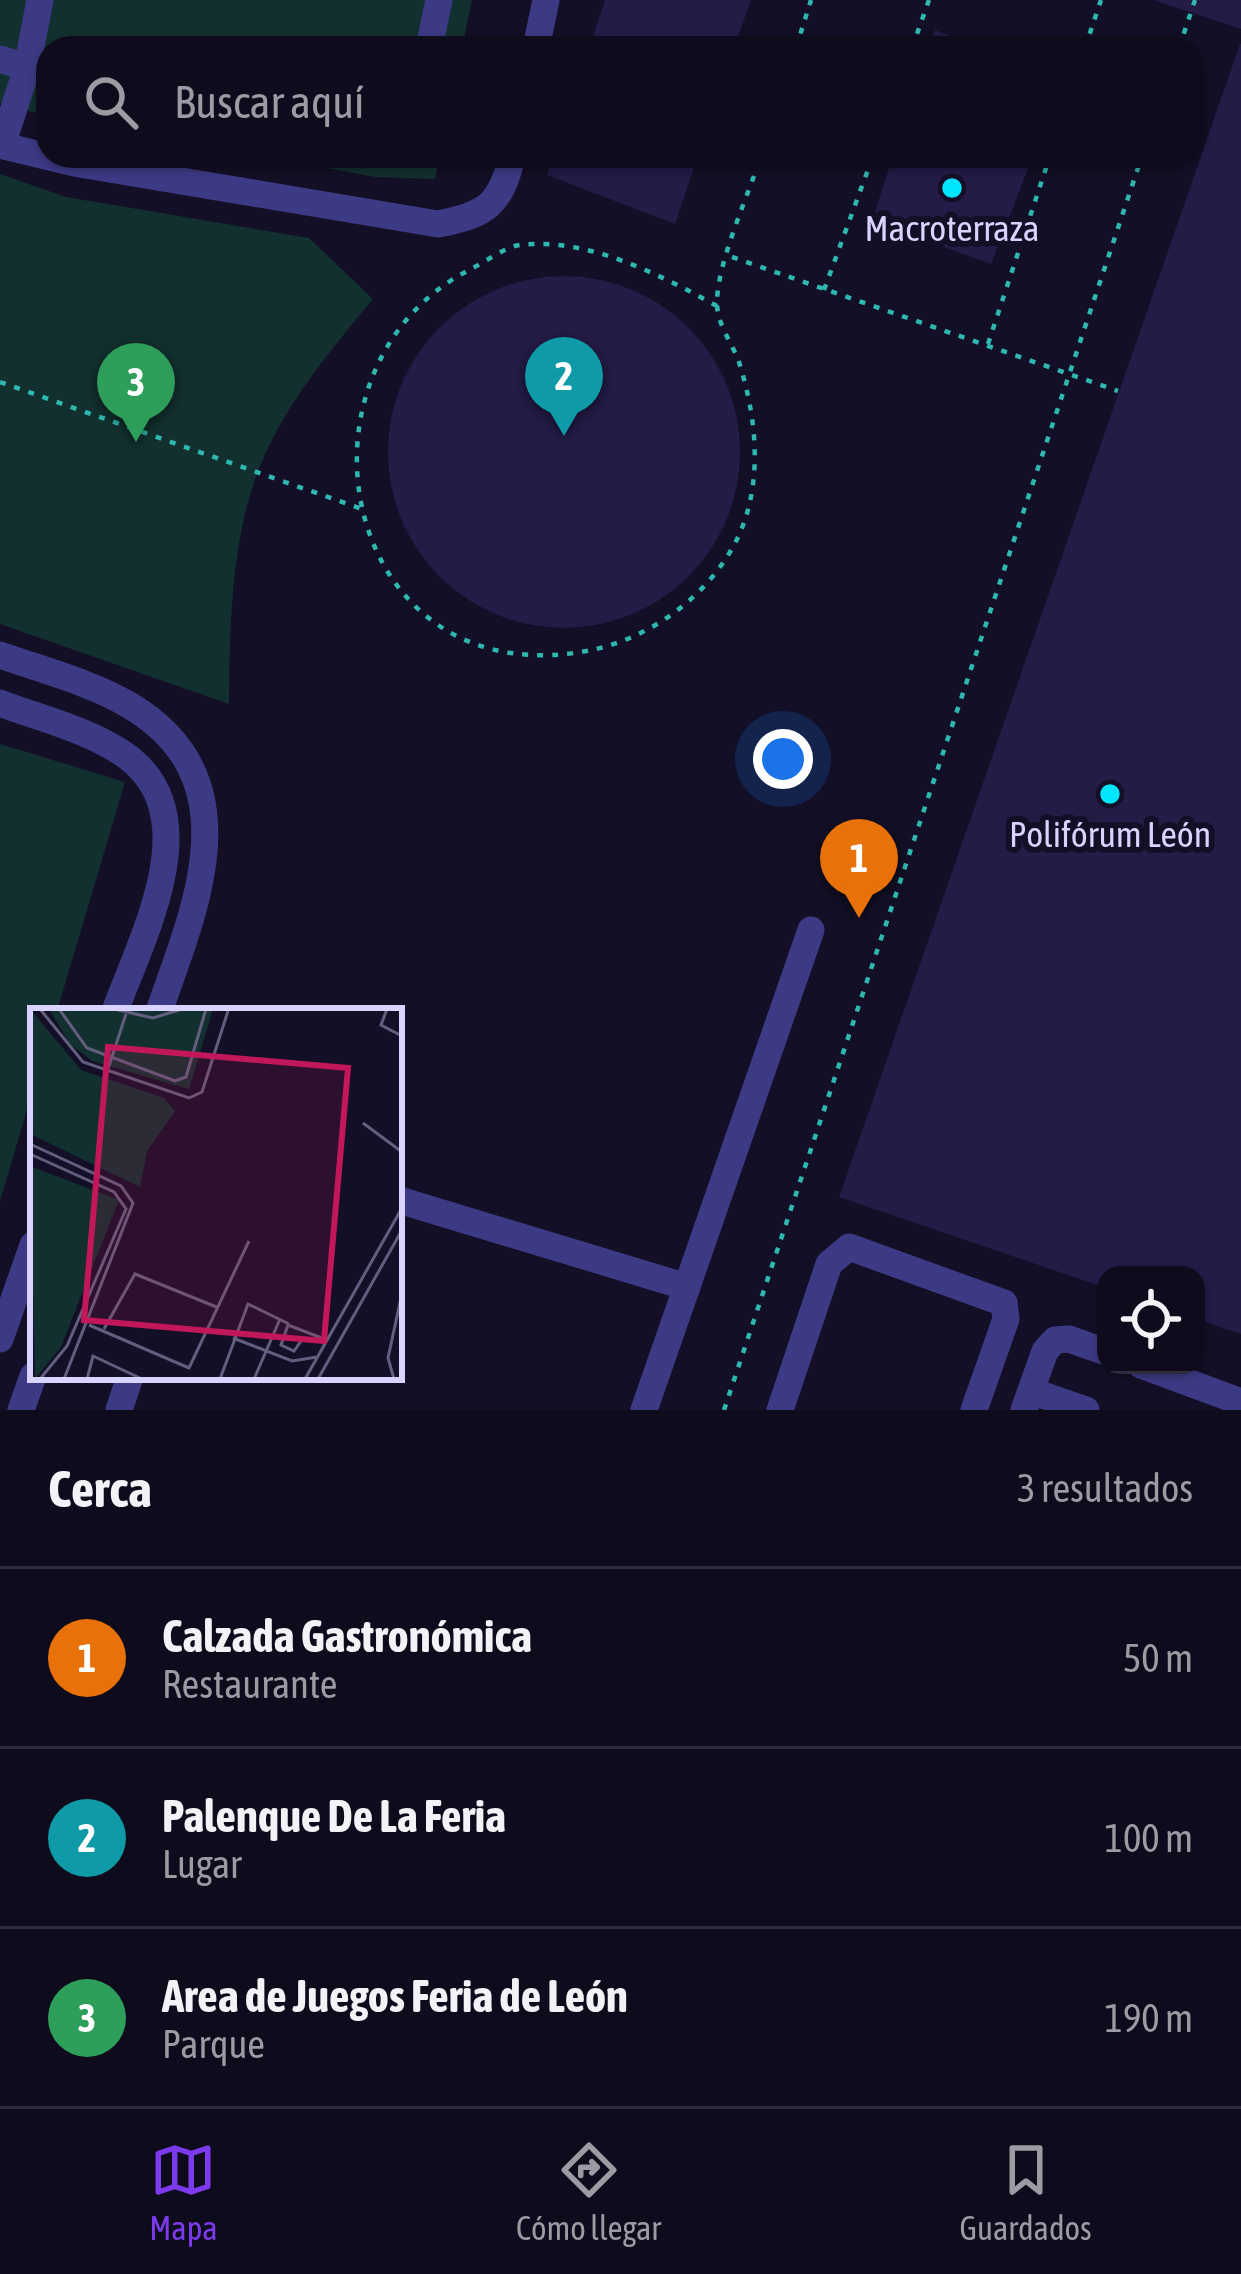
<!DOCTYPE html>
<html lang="es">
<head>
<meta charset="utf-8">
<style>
  :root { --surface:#0e0b1c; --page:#1c1929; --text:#f1f3f6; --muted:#9b9ba3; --line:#2e2b3b; --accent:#7c3aed }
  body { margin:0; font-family:"Asap Condensed",sans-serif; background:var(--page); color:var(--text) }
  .controls { position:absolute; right:36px; bottom:36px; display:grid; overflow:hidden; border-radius:24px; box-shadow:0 3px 9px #0004 }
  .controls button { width:108px; height:108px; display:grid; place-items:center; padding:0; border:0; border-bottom:3px solid var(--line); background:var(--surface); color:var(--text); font:60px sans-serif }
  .you { position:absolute; left:783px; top:759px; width:42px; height:42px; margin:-30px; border:9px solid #fff; border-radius:50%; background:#1a73e8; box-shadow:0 0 0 18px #1a73e833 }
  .badge { display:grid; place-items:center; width:78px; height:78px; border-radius:50%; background:var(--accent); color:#fff; font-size:39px; font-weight:700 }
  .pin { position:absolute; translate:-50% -99px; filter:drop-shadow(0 3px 6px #0008) }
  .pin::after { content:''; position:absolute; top:63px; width:42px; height:36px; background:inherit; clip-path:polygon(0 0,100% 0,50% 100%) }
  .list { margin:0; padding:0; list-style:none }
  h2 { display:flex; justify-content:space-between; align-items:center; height:156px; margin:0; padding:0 48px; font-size:51px }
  h2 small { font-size:39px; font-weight:400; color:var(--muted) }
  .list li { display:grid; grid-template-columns:78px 1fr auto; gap:36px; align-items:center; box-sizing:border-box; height:180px; padding:0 48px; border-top:3px solid var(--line) }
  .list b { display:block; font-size:45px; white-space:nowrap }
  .list p { margin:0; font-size:39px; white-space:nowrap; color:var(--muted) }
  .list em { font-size:39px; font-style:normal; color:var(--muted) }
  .icon { flex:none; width:66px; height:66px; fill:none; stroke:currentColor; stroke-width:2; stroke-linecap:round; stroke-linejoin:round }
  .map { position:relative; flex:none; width:1241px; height:1410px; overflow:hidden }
  .search { position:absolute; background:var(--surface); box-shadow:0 3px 9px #0004; left:36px; right:36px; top:36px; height:132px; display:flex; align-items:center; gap:30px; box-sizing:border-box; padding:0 42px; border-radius:36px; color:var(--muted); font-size:45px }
  .sheet { height:696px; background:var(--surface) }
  nav { display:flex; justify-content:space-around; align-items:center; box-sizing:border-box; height:168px; border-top:3px solid var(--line); background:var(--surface); font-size:33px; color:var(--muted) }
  nav a { display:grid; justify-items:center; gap:6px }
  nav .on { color:var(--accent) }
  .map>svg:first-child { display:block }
  .green { fill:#12302f }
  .building { fill:#241b47 }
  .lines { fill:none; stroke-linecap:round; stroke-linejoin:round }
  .path { stroke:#2fb8b0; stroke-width:4.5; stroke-dasharray:6 9; stroke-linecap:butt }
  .minor { stroke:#3d3a85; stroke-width:27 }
  .poi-dot { fill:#00e5ff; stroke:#130f26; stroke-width:4.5 }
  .labels { text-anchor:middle; stroke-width:12; stroke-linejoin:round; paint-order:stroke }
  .poi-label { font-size:36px; fill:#d9d4ff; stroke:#130f26 }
  .inset-road { fill:none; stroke:#625e7d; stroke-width:3 }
  .view { fill:#c2185b; fill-opacity:0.15; stroke:#c2185b; stroke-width:6 }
  .inset-edge { fill:none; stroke:#d9d4ff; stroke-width:6 }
</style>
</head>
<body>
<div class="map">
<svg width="1241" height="1410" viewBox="0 0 1241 1410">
  <rect width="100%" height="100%" fill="#130f26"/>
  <g class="green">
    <path d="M 0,0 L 472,0 L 462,48 L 48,48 L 48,116 L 0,103 Z"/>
    <path d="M 261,156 L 440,156 L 435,179 L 375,177 Z"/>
    <path d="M 0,174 L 66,197 L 309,238 L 373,299 C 340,339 306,379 280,425 C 231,508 230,610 229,704 L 0,624 Z"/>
    <path d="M 0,744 L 125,782 L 57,1011 L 33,1011 L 33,1090 L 0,1201 Z"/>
  </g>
  <g class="building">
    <path d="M 605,0 L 751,0 L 734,48 L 589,48 Z"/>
    <path d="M 1156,0 L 1241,0 L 1241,29 L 1156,1 Z"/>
    <path d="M 935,30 L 983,48 L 929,48 Z"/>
    <path d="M 1240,44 L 1241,44 L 1241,1334 L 1196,1319 L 1196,1275 L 1106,1275 L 1106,1288 L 839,1197 Z"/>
    <path d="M 553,156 L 698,156 L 675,224 L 547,175 Z"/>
    <path d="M 893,156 L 1033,156 L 991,264 L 872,221 Z"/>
    <circle cx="564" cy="452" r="176"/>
  </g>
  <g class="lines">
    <g class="path">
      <path d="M 796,48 L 811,0"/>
      <path d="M 912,48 L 929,0"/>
      <path d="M 1085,48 L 1101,0"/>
      <path d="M 1179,48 L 1195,0"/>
      <path d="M 732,257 L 1118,391"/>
      <path d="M 824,290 L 873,156"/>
      <path d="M 717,306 C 660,275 588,237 520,245 C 505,247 485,262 471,269 C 281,365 337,685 574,653 C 639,645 700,605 733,547 C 764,491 758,422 739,362 C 732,343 717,324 717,303 C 717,263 748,196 761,156"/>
      <path d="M 988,344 L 1050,156"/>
      <path d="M 0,382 L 362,509"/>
      <path d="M 724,1410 L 1142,156"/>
    </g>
    <g class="minor">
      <path d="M 429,48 L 439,0"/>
      <path d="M 536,48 L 546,0"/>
      <path d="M 0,59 L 48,74"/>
      <path d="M 0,145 L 74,163 L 438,224 C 486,215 501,205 512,156"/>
      <path d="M 2,145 L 27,68 L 40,0"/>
      <path d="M 0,655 C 42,670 90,682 129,705 C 253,778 196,906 159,1011"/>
      <path d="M 0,703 C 39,718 86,729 122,753 C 211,812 142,936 115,1011"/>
      <path d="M 399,1200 L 687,1287"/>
      <path d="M 0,1339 L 33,1245"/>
      <path d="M 1141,1365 L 1241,1402"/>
      <path d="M 1031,1391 L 1086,1410"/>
      <path d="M 21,1410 L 33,1376"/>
      <path d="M 119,1410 L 130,1377"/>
      <path d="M 644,1410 L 811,930"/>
      <path d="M 780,1410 L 829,1264 L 849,1247 L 1004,1303 L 1006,1319 L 974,1410"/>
      <path d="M 1024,1410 L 1045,1351 L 1055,1340 L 1069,1339 L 1106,1352"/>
    </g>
  </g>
  <g class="poi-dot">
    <circle cx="952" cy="188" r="12"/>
    <circle cx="1110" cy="794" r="12"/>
  </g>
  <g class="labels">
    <g class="poi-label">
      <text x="952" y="241">Macroterraza</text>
      <text x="1110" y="847">Polifórum León</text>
    </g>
  </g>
  <g transform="translate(30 1008)">
    <rect width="372" height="372" fill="#130f26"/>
    <path d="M 0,1 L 51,62 L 134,90 L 145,103 L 117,143 L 110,179 L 0,126 ZM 19,1 L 183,1 L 159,81 L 62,53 L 40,36 ZM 0,158 L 89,192 L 31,339 L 5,371 Z" fill="#12302f"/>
    <path class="inset-road" d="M 10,1 L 53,54 L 159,90 L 172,84 L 198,3M 29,1 L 57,40 L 145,73 L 156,69 L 176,1M 84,1 L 123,10 L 152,1M 357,1 L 351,17 L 372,28M 76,67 L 96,6M 333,115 L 372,144M 0,136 L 91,178 L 103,195 L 34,371M 0,146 L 84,184 L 96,201 L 37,338 L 10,371M 59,317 L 159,360 L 219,233M 74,321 L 105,266 L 189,300M 203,330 L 262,353 L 287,349M 271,333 L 264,343 L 251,337 L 258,317 L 297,332M 57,371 L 63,348 L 112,371M 190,371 L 218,296 L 259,316M 224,371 L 250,311M 275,371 L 372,200M 288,371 L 372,222M 364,371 L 358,350 L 372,285"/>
    <path class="view" d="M 78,39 L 318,60 L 294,333 L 54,312 Z"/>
    <rect width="372" height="372" class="inset-edge"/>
  </g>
</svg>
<div class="controls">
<button><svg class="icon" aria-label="locate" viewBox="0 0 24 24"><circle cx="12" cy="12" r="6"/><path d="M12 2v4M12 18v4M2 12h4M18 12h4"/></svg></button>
</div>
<div class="you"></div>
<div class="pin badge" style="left:859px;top:918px;background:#e8710a">1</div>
<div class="pin badge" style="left:564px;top:436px;background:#0f9aa8">2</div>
<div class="pin badge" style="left:136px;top:442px;background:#2e9e5b">3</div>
<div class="search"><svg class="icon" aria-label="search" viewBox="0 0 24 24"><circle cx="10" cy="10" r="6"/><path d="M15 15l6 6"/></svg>Buscar aquí</div>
</div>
<section class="sheet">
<h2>Cerca<small>3 resultados</small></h2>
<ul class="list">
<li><span class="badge" style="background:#e8710a">1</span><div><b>Calzada Gastronómica</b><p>Restaurante</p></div><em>50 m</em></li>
<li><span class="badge" style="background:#0f9aa8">2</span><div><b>Palenque De La Feria</b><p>Lugar</p></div><em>100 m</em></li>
<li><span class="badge" style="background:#2e9e5b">3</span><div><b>Area de Juegos Feria de León</b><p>Parque</p></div><em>190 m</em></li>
</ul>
</section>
<nav>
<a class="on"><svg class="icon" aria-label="map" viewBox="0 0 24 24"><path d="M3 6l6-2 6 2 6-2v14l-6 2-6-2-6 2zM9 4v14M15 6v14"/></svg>Mapa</a>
<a><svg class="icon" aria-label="directions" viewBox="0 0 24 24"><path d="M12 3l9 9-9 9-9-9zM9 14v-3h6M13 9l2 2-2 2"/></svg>Cómo llegar</a>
<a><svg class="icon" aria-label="saved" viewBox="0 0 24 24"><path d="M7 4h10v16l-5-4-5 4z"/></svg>Guardados</a>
</nav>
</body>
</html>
